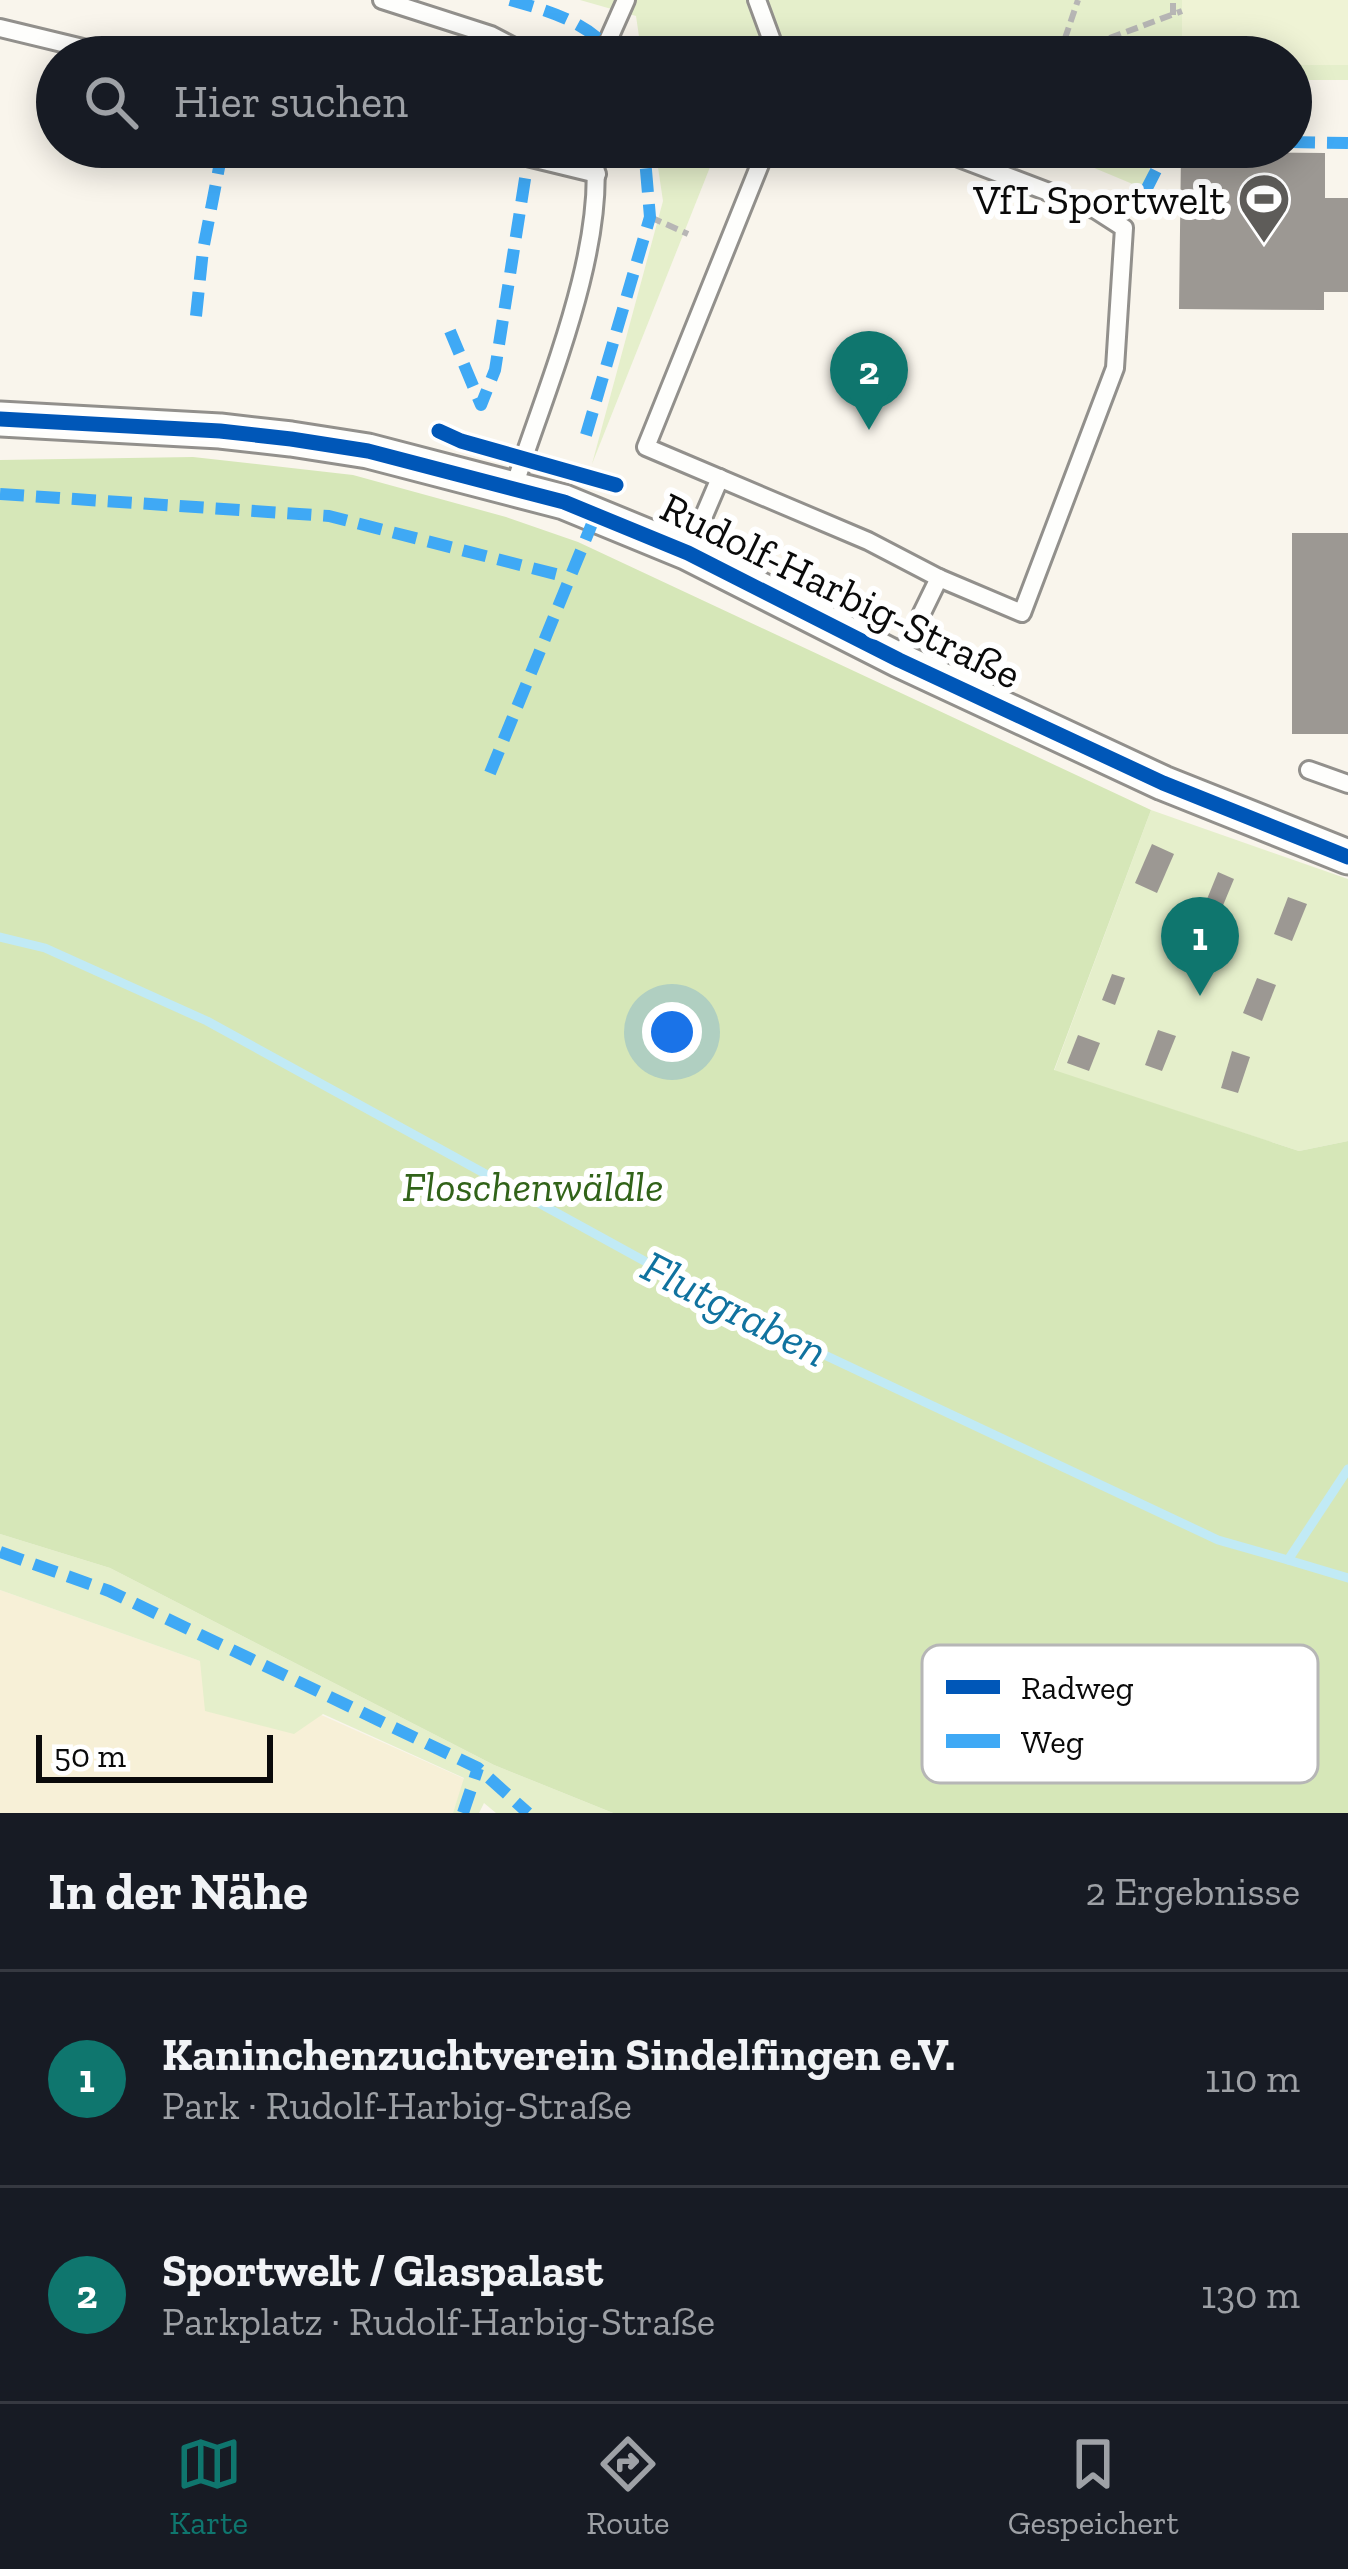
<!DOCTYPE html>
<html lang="de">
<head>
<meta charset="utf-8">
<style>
  :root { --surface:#171b24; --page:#242831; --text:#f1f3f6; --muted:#9ea1a6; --line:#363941; --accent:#0f766e }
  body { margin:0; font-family:"Zilla Slab",serif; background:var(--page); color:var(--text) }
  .scale { position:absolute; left:36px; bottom:30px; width:237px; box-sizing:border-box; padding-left:12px; border:6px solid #0a0a0a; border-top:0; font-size:33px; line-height:42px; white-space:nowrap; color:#0a0a0a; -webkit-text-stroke:9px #fff; paint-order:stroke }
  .you { position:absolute; left:672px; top:1032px; width:42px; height:42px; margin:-30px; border:9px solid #fff; border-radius:50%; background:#1a73e8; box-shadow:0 0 0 18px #1a73e833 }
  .badge { display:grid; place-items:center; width:78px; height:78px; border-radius:50%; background:var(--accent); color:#fff; font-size:39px; font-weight:700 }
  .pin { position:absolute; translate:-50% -99px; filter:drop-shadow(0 3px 6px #0008) }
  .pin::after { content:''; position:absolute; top:63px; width:42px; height:36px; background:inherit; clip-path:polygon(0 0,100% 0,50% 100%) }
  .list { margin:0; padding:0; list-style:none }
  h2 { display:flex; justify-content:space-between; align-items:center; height:156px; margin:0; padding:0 48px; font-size:51px }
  h2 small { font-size:39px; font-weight:400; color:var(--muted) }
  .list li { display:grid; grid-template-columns:78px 1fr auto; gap:36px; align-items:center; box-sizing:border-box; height:216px; padding:0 48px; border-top:3px solid var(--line) }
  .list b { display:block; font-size:45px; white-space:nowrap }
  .list p { margin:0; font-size:39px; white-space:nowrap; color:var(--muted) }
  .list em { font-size:39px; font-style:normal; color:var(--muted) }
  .icon { flex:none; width:66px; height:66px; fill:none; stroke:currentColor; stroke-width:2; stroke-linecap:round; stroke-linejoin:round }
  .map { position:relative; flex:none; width:1348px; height:1813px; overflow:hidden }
  .search { position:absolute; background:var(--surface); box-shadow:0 6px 30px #0003; left:36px; right:36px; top:36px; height:132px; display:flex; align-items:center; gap:30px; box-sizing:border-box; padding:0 42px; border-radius:66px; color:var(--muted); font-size:45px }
  .sheet { height:588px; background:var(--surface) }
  nav { display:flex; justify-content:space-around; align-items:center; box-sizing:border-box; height:168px; border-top:3px solid var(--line); background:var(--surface); font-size:33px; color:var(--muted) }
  nav a { display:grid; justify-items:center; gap:6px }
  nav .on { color:var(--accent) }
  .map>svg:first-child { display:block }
  .farmland { fill:#f7f0d7 }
  .green { fill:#e5efcb }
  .forest { fill:#d6e7b8 }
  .pitch { fill:#eff3d5 }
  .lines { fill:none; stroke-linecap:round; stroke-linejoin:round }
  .stream { stroke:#c1eaf5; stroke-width:9 }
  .building { fill:#9c9893 }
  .service-casing { stroke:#92908c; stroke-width:22 }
  .minor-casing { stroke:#92908c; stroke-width:39 }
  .path { stroke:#b7b6b5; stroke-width:6; stroke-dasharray:12 6; stroke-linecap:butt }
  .service { stroke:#fefefc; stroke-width:16 }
  .minor { stroke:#fefefc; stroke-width:33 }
  .quiet { stroke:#3fa9f5; stroke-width:12; stroke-dasharray:24 12; stroke-linecap:butt }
  .cycleway-casing { stroke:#fff; stroke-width:22 }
  .cycleway { stroke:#0057b8; stroke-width:15 }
  .labels { text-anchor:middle; stroke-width:12; stroke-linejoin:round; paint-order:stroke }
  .poi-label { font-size:42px; fill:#0a0a0a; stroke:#fff; text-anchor:end }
  .street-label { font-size:42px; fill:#0a0a0a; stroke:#fff }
  .park-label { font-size:42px; font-style:italic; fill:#316319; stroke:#fff }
  .water-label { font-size:45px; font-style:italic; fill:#10729f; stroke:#fff }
  .key { fill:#fff; stroke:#b6b6b6; stroke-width:3 }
  .key-label { font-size:33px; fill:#0a0a0a }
</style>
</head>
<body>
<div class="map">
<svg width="1348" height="1813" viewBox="0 0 1348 1813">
  <rect width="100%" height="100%" fill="#f9f5ec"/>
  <path class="farmland" d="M 0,1590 L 200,1661 L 465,1779 L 453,1813 L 0,1813 Z"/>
  <g class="green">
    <path d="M 580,0 L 1348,0 L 1348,80 L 1291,80 L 1291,57 L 828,57 L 765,31 L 754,57 L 642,57 L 636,16 Z"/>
    <path d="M 655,147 L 718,147 L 592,464 L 663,201 Z"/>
    <path d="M 1044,147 L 1152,147 L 1147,190 Z"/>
    <path d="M 1151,810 L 1348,879 L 1348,1141 L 1299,1151 L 1054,1071 Z"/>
    <path d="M 0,1534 L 110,1568 L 494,1765 L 613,1813 L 496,1813 L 484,1803 L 479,1813 L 453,1813 L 464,1778 L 323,1714 L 294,1734 L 205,1711 L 200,1661 L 0,1590 Z"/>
  </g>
  <path class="forest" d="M 193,457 L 353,475 L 506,517 L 578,542 L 1151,810 L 1054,1070 L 1299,1151 L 1348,1141 L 1348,1813 L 613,1813 L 494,1765 L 110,1568 L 0,1534 L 0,460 Z"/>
  <path class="pitch" d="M 1182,0 L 1348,0 L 1348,65 L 1291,65 L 1291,57 L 1182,57 Z"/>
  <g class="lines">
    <g class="stream">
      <path d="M 0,937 L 45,948 L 207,1021 L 761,1325 L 1218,1540 L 1288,1560"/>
      <path d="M 1348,1469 L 1288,1560 L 1348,1578"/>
    </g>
  </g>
  <g class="building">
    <path d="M 1181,152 L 1325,153 L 1325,198 L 1348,198 L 1348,292 L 1324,292 L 1324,310 L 1179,309 Z"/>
    <rect x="1292" y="533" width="56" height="201"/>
    <path d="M 1152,844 L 1174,854 L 1157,893 L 1135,883 Z"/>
    <path d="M 1218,872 L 1234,879 L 1219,915 L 1203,909 Z"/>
    <path d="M 1288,897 L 1307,904 L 1292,941 L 1274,934 Z"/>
    <path d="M 1112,974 L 1125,978 L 1115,1005 L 1102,1000 Z"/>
    <path d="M 1257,978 L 1276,985 L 1262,1021 L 1243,1013 Z"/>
    <path d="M 1158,1030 L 1176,1036 L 1162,1071 L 1145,1065 Z"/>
    <path d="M 1078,1035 L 1100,1043 L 1089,1071 L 1067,1063 Z"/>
    <path d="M 1232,1051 L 1250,1057 L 1238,1093 L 1221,1088 Z"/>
  </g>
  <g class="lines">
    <g class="service-casing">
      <g id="service">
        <path d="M 382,0 L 491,35 L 533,57"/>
        <path d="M 757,0 L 778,57"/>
        <path d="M 0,28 L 120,57"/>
        <path d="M 596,57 L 606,45 L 626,0"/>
        <path d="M 486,147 L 597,174"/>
        <path d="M 767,147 L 646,447 L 868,541 L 939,578 L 1022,613 L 1115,368 L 1124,228 L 1096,210 L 930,147"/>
        <path d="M 514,487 C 546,388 607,250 594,147"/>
        <path d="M 688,553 L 720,478"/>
        <path d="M 899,660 L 939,578"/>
        <path d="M 1309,770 L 1348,784"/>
      </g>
    </g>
    <g class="minor-casing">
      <path id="minor" d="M 0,419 L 220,431 L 291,439 L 368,451 L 564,502 L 688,553 L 899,660 L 1163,783 L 1348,857"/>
    </g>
    <g class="path">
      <path d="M 1173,15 L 1173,0"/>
      <path d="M 1059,56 L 1078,0"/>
      <path d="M 1059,57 L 1182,11"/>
      <path d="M 650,217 L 688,234"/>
    </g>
    <use href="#service" class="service"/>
    <use href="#minor" class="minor"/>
    <g class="quiet">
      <path d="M 510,0 C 546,10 593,23 614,57"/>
      <path d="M 1291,142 L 1348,143"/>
      <path d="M 1145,192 L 1168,147"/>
      <path d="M 196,316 L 203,250 L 223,147"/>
      <path d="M 450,331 L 481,405 L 495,370 L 530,147"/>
      <path d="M 586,435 L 650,217 L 644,147"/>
      <path d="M 0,494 L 329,516 L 567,577"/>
      <path d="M 490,773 L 596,514"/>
      <path d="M 0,1552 L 109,1591 L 478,1768 L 528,1813"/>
      <path d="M 463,1813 L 478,1768"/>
    </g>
    <g class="cycleway-casing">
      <g id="cycleway">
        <path d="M 0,419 L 220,431 L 291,439 L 368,451 L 564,502 L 688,553 L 899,660 L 1163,783 L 1348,857"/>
        <path d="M 439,431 L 461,441 L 616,485"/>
      </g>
    </g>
    <use href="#cycleway" class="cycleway"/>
  </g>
  <defs>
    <g id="stadium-pin" transform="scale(2.7)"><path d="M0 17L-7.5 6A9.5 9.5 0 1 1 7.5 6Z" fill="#5e5c59" stroke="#fff"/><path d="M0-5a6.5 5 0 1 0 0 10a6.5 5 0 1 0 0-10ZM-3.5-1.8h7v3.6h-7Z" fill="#fff"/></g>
  </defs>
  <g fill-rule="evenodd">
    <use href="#stadium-pin" x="1264" y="199"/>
  </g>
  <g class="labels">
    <g class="poi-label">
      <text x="1225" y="214">VfL Sportwelt</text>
    </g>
    <g class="street-label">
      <text transform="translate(841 590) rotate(26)" y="15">Rudolf-Harbig-Straße</text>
    </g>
    <g class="park-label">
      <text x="533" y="1201">Floschenwäldle</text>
    </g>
    <g class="water-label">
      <text transform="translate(735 1308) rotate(27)" y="16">Flutgraben</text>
    </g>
  </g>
  <rect x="922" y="1645" width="396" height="138" rx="18" class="key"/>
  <rect x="946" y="1680" width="54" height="14" fill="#0057b8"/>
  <rect x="946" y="1734" width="54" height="14" fill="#3fa9f5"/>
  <g class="key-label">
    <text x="1021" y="1699">Radweg</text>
    <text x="1021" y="1753">Weg</text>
  </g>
</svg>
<div class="scale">50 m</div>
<div class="you"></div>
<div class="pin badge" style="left:1200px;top:996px">1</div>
<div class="pin badge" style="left:869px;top:430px">2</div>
<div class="search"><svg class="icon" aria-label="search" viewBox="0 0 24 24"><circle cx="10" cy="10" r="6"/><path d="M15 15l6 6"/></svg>Hier suchen</div>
</div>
<section class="sheet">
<h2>In der Nähe<small>2 Ergebnisse</small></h2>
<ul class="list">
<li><span class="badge">1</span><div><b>Kaninchenzuchtverein Sindelfingen e.V.</b><p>Park · Rudolf-Harbig-Straße</p></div><em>110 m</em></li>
<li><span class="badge">2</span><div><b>Sportwelt / Glaspalast</b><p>Parkplatz · Rudolf-Harbig-Straße</p></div><em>130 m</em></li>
</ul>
</section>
<nav>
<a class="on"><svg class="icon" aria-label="map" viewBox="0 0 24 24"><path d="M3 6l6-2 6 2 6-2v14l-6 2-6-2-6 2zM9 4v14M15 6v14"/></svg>Karte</a>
<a><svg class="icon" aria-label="directions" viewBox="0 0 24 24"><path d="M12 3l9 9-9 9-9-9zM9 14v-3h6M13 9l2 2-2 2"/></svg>Route</a>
<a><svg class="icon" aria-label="saved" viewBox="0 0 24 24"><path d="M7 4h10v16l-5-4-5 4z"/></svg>Gespeichert</a>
</nav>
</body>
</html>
